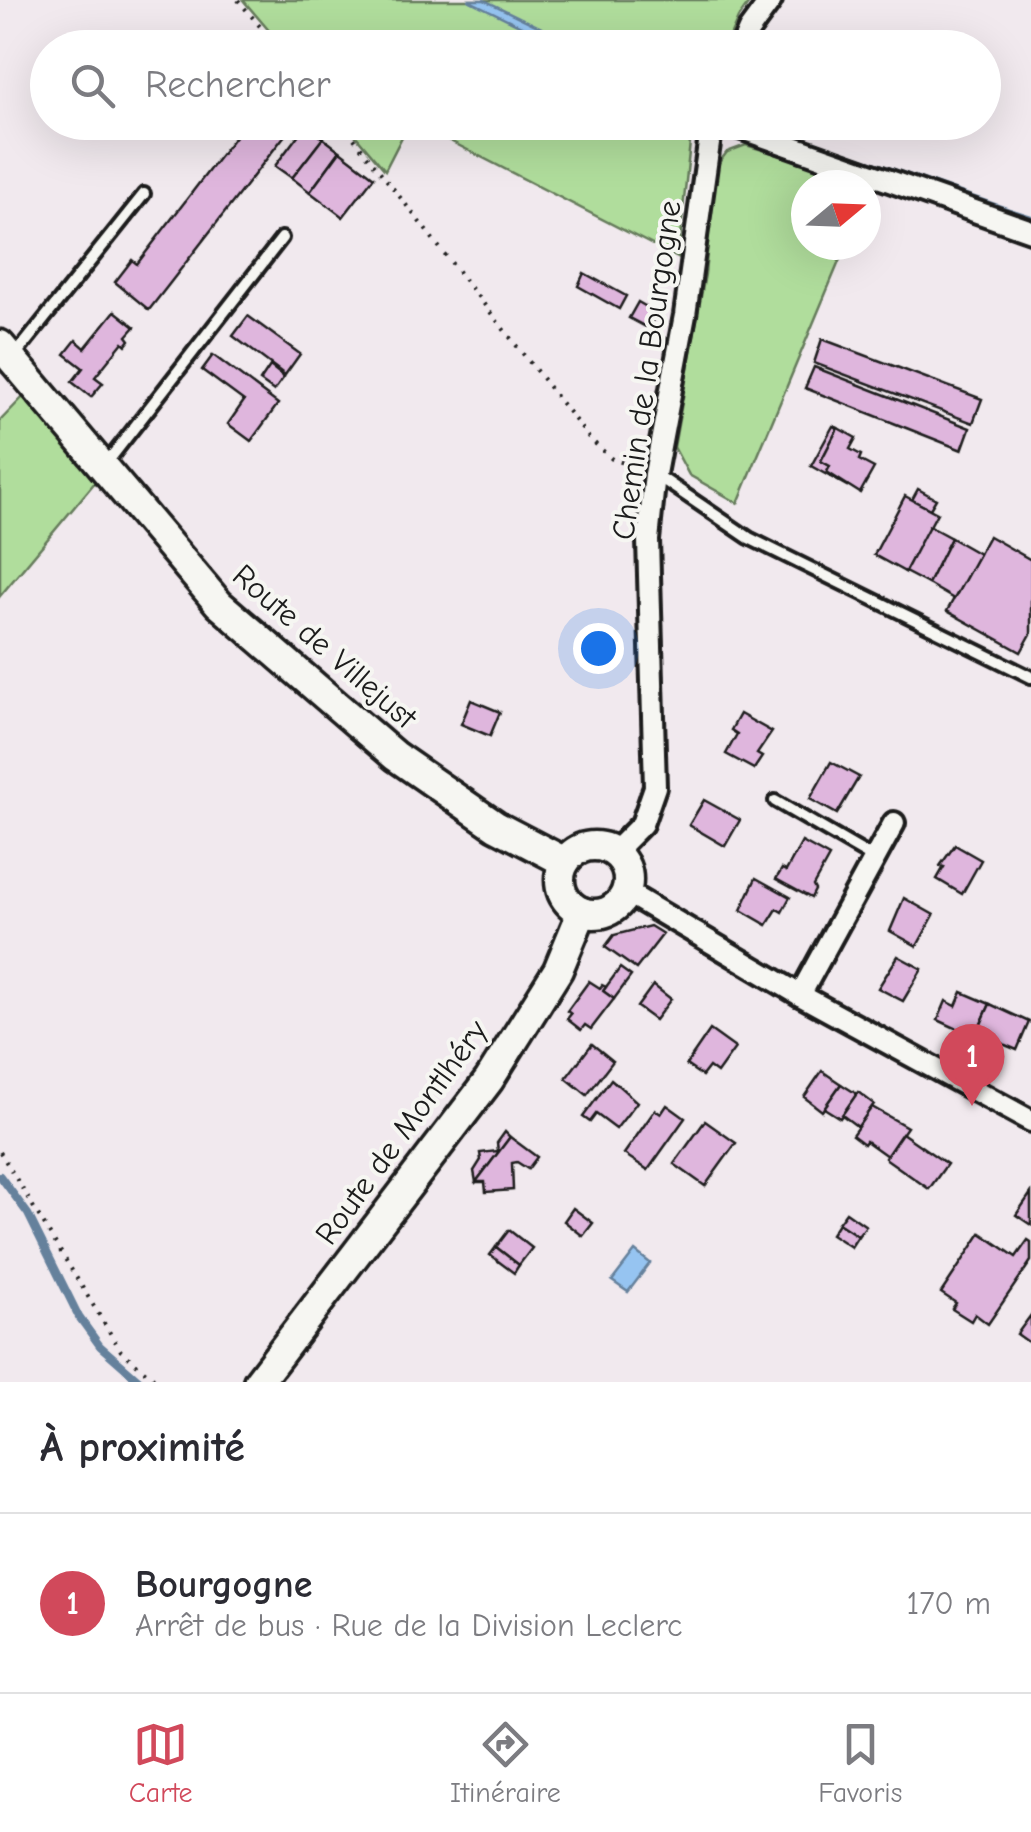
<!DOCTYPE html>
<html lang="fr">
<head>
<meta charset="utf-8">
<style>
  :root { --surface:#fff; --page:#f7f7f7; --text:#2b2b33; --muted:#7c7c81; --line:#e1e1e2; --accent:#d1495b }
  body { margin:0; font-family:"Comic Neue",sans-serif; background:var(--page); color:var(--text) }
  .compass { position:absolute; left:791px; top:170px; width:90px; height:90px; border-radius:50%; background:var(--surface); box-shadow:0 10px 40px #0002; rotate:71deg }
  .you { position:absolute; left:598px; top:648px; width:35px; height:35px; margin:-25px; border:8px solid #fff; border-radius:50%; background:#1a73e8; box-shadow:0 0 0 15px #1a73e833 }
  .badge { display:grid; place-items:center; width:65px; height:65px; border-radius:50%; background:var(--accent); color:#fff; font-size:32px; font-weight:700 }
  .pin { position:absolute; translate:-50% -82px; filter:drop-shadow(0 2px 5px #0008) }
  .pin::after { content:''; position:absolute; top:52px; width:35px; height:30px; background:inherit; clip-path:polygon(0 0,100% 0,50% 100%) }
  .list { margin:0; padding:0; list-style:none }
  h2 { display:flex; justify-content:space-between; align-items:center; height:130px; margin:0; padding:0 40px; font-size:42px }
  h2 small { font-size:32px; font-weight:400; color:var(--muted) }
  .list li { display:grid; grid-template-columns:65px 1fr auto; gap:30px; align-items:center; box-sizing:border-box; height:180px; padding:0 40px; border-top:2px solid var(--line) }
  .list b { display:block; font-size:38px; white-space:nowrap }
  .list p { margin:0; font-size:32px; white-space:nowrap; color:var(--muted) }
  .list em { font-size:32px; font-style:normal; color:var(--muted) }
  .icon { flex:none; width:55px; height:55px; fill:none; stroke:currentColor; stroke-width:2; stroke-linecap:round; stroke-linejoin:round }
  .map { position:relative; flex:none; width:1031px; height:1382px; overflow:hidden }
  .search { position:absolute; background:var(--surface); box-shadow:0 10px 40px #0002; left:30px; right:30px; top:30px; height:110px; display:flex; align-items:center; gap:25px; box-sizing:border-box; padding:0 35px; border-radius:55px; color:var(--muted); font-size:38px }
  .sheet { height:310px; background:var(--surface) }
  nav { display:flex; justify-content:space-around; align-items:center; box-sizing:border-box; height:140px; border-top:2px solid var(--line); background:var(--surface); font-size:28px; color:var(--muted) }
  nav a { display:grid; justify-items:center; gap:5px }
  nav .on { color:var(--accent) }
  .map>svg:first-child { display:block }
  .green { fill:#b0dd9c; stroke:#667c5c; stroke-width:2.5 }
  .water { fill:#96c4f1; stroke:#65819c; stroke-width:2.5 }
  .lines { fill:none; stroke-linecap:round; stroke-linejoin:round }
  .stream { stroke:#65819c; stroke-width:8 }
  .building { fill:#dfb6dd; stroke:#1c1c1c; stroke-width:2.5 }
  .lane-casing { stroke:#1c1c1c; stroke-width:18 }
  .street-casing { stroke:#1c1c1c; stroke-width:28 }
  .secondary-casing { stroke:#1c1c1c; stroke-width:35 }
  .path { stroke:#1c1c1c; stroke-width:4; stroke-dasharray:2.5 8; stroke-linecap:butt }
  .lane { stroke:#f6f6f2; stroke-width:10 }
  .street { stroke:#f6f6f2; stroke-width:20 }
  .secondary { stroke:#f6f6f2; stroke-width:28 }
  .labels { text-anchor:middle; stroke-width:8; stroke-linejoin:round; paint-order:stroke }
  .street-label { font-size:32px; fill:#1c1c1c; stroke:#f6f6f2 }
</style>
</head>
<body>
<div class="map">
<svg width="1031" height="1382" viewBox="0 0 1031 1382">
  <rect width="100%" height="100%" fill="#f1e9ee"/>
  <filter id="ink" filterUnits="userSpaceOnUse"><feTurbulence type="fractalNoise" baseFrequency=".01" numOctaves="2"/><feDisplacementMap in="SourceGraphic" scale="20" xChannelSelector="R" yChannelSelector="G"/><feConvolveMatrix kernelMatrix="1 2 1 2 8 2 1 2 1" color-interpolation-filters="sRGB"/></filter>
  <g filter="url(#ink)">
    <g class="green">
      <path d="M 243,0 L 751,0 L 738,18 L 725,48 L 283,47 Z"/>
      <path d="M 345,123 L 409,123 L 385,170 Z"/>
      <path d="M 415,123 L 692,123 L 678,258 Z"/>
      <path d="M 746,145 L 871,183 L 866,196 L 866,185 L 806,185 L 806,245 L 846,245 L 738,503 L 689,475 L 674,447 L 705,274 L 715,168 L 727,152 Z"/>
      <path d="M 24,396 L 96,481 L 0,596 L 0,421 Z"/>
    </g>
    <g class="water">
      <path d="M 468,0 L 484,0 L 581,47 L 564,47 Z"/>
      <path d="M 738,123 L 761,123 L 1009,209 L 1031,216 L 1031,225 Z"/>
      <path d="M 635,1251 L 650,1263 L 628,1292 L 612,1281 Z"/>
    </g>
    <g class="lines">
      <path class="stream" d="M 0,1176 L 28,1214 L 79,1317 L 100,1346 L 141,1382"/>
    </g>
    <g class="building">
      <path d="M 246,122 L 279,122 L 289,130 L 149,310 L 115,282 L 132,260 L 137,264 Z"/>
      <path d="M 308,122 L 333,122 L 334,124 L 323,138 L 305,126 Z"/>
      <path d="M 305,126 L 323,138 L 292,178 L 275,166 Z"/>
      <path d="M 323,138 L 340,151 L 310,192 L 292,178 Z"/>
      <path d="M 340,151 L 374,177 L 343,217 L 310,192 Z"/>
      <path d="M 584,273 L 626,296 L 619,309 L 578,286 Z"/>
      <path d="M 638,302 L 657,313 L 648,328 L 629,318 Z"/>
      <path d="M 115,311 L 135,327 L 127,336 L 130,340 L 126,345 L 123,342 L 95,377 L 103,383 L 91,397 L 72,382 L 83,368 L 65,354 L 76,340 L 85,348 Z"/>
      <path d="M 248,316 L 300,354 L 285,375 L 233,336 Z"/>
      <path d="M 822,339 L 982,399 L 973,423 L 814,363 Z"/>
      <path d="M 213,355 L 278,404 L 251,441 L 228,424 L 244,401 L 202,370 Z"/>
      <path d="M 270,366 L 284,377 L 274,391 L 260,381 Z"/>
      <path d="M 814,367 L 970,428 L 962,450 L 805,388 Z"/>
      <path d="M 833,426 L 838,428 L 821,461 L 830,466 L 827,472 L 849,483 L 847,486 L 811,466 Z"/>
      <path d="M 838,428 L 856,438 L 850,449 L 861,455 L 859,460 L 874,468 L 860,493 L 827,472 L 830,466 L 821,461 Z"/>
      <path d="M 918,489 L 936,499 L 930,509 L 912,500 Z"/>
      <path d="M 905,496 L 937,513 L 905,572 L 874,555 Z"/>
      <path d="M 929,526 L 951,538 L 928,584 L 905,572 Z"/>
      <path d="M 989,536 L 1031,560 L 1031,634 L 1021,652 L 947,611 Z"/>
      <path d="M 951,538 L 979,554 L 954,599 L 928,584 Z"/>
      <path d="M 471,700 L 500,712 L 490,736 L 461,724 Z"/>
      <path d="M 740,714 L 772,732 L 757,754 L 762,757 L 754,769 L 726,754 L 737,734 L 731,730 Z"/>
      <path d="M 831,762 L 859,777 L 837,814 L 810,799 Z"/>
      <path d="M 704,800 L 740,820 L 725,846 L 689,825 Z"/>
      <path d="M 802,842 L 829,857 L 813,886 L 815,890 L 811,898 L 776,879 L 782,869 L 786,871 Z"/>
      <path d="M 955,845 L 981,860 L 962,894 L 937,879 L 944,867 L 940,866 Z"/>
      <path d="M 756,878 L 790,897 L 782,912 L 777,909 L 767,925 L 741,910 Z"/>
      <path d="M 904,898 L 934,915 L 917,946 L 890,931 Z"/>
      <path d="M 650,926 L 663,934 L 636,969 L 605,947 L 614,935 Z"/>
      <path d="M 898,956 L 922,969 L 903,1001 L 878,988 Z"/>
      <path d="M 620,968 L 631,976 L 614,999 L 603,991 Z"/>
      <path d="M 589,981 L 600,988 L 602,985 L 606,987 L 603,991 L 614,999 L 591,1029 L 585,1025 L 581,1030 L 567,1019 L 571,1014 L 567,1011 Z"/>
      <path d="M 653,985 L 671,999 L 655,1020 L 637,1007 Z"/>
      <path d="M 962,992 L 990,1004 L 975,1037 L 938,1020 L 946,1001 L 956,1006 Z"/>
      <path d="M 990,1004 L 1029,1022 L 1017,1050 L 977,1033 Z"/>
      <path d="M 710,1030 L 735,1048 L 717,1073 L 709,1067 L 702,1076 L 686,1065 Z"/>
      <path d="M 592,1044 L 613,1061 L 587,1095 L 566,1078 Z"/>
      <path d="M 822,1071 L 841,1084 L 822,1111 L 804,1097 Z"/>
      <path d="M 611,1079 L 637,1102 L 616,1129 L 596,1114 L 590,1122 L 583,1117 Z"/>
      <path d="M 841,1084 L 857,1094 L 840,1118 L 824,1108 Z"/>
      <path d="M 858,1092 L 874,1104 L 858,1127 L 842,1115 Z"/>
      <path d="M 667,1105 L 685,1118 L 648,1170 L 624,1154 L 655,1110 L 661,1114 Z"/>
      <path d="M 872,1107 L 907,1127 L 887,1156 L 866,1141 L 864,1144 L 852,1135 Z"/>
      <path d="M 705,1121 L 736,1143 L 705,1186 L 674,1164 Z"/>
      <path d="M 505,1132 L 510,1137 L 476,1182 L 474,1171 L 481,1160 L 480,1153 L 498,1151 L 497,1143 Z"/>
      <path d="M 902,1133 L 947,1164 L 929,1189 L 885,1158 Z"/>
      <path d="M 510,1137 L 537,1157 L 528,1169 L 517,1162 L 512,1163 L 513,1190 L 486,1192 L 485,1182 L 476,1182 Z"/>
      <path d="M 1031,1193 L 1031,1225 L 1016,1215 Z"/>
      <path d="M 573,1208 L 593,1223 L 583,1236 L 564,1221 Z"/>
      <path d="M 846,1212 L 866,1226 L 858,1236 L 838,1223 Z"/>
      <path d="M 838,1223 L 858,1236 L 851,1247 L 831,1234 Z"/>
      <path d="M 509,1230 L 532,1248 L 519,1265 L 496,1247 Z"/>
      <path d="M 981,1233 L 1016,1257 L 1028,1240 L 1031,1242 L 1031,1261 L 988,1324 L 975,1314 L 971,1321 L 952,1309 L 956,1303 L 941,1293 Z"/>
      <path d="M 496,1247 L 519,1265 L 514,1273 L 490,1255 Z"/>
      <path d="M 1031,1315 L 1031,1344 L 1017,1334 Z"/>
    </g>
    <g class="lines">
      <g class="lane-casing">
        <g id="lane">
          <path d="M 13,358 L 144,194"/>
          <path d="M 105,465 L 282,238"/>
          <path d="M 655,474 L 749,538 L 1031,677"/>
          <path d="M 775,801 L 875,859"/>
        </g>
      </g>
      <g class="street-casing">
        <g id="street">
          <path d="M 741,48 L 749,30 L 771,0"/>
          <path d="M 723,122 L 1031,231"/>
          <path d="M 614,852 L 642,824 L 655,787 L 648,540 L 655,474 L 685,315 L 712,122"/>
          <path d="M 626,892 L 800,995 L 1031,1121"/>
          <path d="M 800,995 L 894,823"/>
        </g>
      </g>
      <g class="secondary-casing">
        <g id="secondary">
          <path d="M 0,345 L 219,604 L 395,756 L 496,826 L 565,862"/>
          <circle cx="594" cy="880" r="34"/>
          <path d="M 258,1382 L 489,1080 L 558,970 L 582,912"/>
        </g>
      </g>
      <g class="path">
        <path d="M 238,0 L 278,48"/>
        <path d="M 341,122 L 589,438 L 612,459 L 636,467"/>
        <path d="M 0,1152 L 121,1351 L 158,1382"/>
      </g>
      <use href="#lane" class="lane"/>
      <use href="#street" class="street"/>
      <use href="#secondary" class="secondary"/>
    </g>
  </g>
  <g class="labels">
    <g class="street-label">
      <text transform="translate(646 370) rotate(-82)" y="11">Chemin de la Bourgogne</text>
      <text transform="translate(325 646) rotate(41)" y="11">Route de Villejust</text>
      <text transform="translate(401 1132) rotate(-54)" y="11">Route de Montlhéry</text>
    </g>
  </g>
</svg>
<svg class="compass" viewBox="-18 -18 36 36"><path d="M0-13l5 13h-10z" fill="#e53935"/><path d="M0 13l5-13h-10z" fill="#7c7c81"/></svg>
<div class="you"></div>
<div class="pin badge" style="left:972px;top:1106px">1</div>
<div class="search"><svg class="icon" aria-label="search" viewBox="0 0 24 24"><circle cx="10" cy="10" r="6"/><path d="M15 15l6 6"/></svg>Rechercher</div>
</div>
<section class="sheet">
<h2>À proximité<small></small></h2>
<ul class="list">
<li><span class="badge">1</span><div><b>Bourgogne</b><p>Arrêt de bus · Rue de la Division Leclerc</p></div><em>170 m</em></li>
</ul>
</section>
<nav>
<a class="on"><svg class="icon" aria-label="map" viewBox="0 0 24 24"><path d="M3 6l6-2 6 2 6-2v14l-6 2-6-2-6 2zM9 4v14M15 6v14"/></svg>Carte</a>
<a><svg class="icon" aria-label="directions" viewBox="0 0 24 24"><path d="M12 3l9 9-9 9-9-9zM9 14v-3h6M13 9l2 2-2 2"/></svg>Itinéraire</a>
<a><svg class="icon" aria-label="saved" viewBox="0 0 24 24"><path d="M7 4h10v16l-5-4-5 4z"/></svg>Favoris</a>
</nav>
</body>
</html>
